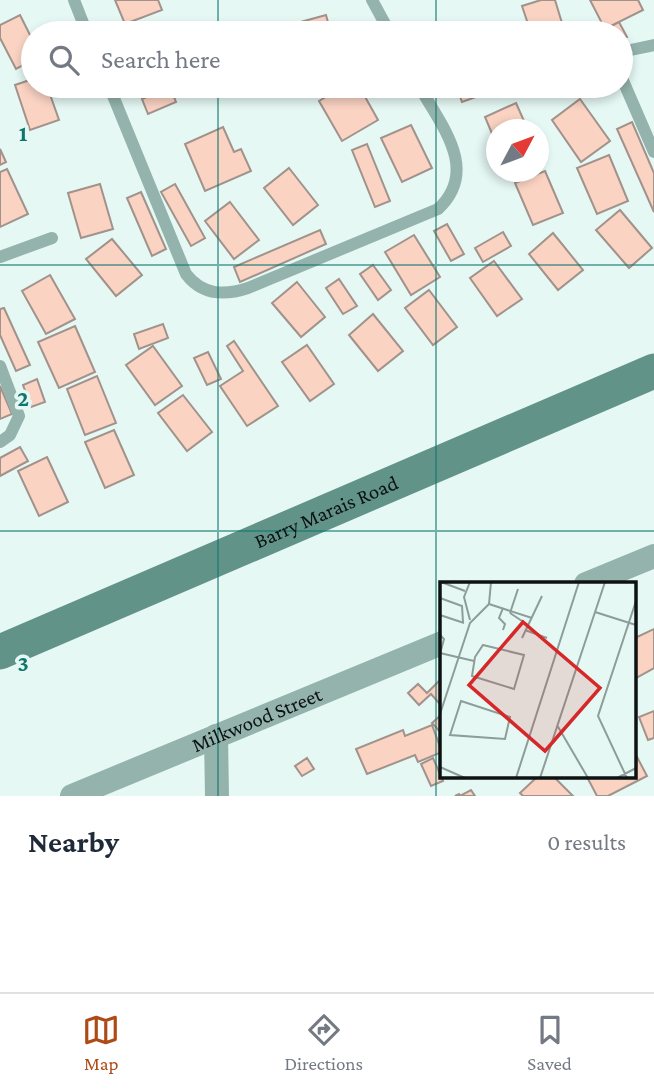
<!DOCTYPE html>
<html lang="en">
<head>
<meta charset="utf-8">
<style>
  :root { --surface:#fff; --page:#f6f6f7; --text:#1f2937; --muted:#747a83; --line:#e0e1e3; --accent:#ae4a15 }
  body { margin:0; font-family:"Crimson Pro",serif; background:var(--page); color:var(--text) }
  .compass { position:absolute; left:486px; top:119px; width:63px; height:63px; border-radius:50%; background:var(--surface); box-shadow:0 4px 10px #0003; rotate:49deg }
  .list { margin:0; padding:0; list-style:none }
  h2 { display:flex; justify-content:space-between; align-items:center; height:91px; margin:0; padding:0 28px; font-size:30px }
  h2 small { font-size:23px; font-weight:400; color:var(--muted) }
  .icon { flex:none; width:38px; height:38px; fill:none; stroke:currentColor; stroke-width:2; stroke-linecap:round; stroke-linejoin:round }
  .map { position:relative; flex:none; width:654px; height:796px; overflow:hidden }
  .search { position:absolute; background:var(--surface); box-shadow:0 4px 10px #0003; left:21px; right:21px; top:21px; height:77px; display:flex; align-items:center; gap:18px; box-sizing:border-box; padding:0 24px; border-radius:38px; color:var(--muted); font-size:26px }
  .sheet { height:196px; background:var(--surface) }
  nav { display:flex; justify-content:space-around; align-items:center; box-sizing:border-box; height:98px; border-top:2px solid var(--line); background:var(--surface); font-size:19px; color:var(--muted) }
  nav a { display:grid; justify-items:center; gap:4px }
  nav .on { color:var(--accent) }
  .map>svg:first-child { display:block }
  .building { fill:#fad3c3; stroke:#a1928b; stroke-width:2 }
  .lines { fill:none; stroke-linecap:round; stroke-linejoin:round }
  .lane { stroke:#93b3ac; stroke-width:12 }
  .street { stroke:#93b3ac; stroke-width:24 }
  .secondary { stroke:#629389; stroke-width:35 }
  .grid { fill:none; stroke:#0f766e; stroke-width:2; stroke-opacity:0.55 }
  .labels { text-anchor:middle; stroke-width:7; stroke-linejoin:round; paint-order:stroke }
  .street-label { font-size:21px; fill:#0c1312; stroke:#e5f8f4 }
  .inset-road { fill:none; stroke:#8e9c9a; stroke-width:2 }
  .view { fill:#d62828; fill-opacity:0.15; stroke:#d62828; stroke-width:3.5 }
  .inset-edge { fill:none; stroke:#0c1312; stroke-width:3.5 }
  .grid-label { font-size:23px; text-anchor:middle; font-weight:bold; fill:#0f766e; stroke:#e5f8f4; stroke-width:7; stroke-linejoin:round; paint-order:stroke }
</style>
</head>
<body>
<div class="map">
<svg width="654" height="796" viewBox="0 0 654 796">
  <rect width="100%" height="100%" fill="#e5f8f4"/>
  <g class="building">
    <path d="M 115,0 L 158,0 L 162,10 L 125,24 Z"/>
    <path d="M 541,0 L 555,0 L 565,33 L 531,33 L 522,6 Z"/>
    <path d="M 590,0 L 638,0 L 643,10 L 605,29 Z"/>
    <path d="M 20,15 L 33,41 L 33,60 L 16,69 L 0,38 L 0,25 Z"/>
    <path d="M 326,15 L 331,33 L 288,33 L 286,26 Z"/>
    <path d="M 619,22 L 627,37 L 621,40 L 621,33 L 598,33 Z"/>
    <path d="M 69,24 L 73,33 L 56,33 L 55,30 Z"/>
    <path d="M 161,25 L 165,33 L 144,33 Z"/>
    <path d="M 33,79 L 33,86 L 47,86 L 59,120 L 30,130 L 15,85 Z"/>
    <path d="M 344,86 L 359,86 L 378,120 L 342,141 L 319,101 Z"/>
    <path d="M 456,86 L 500,86 L 501,88 L 462,102 Z"/>
    <path d="M 170,87 L 176,102 L 148,114 L 142,99 Z"/>
    <path d="M 580,99 L 610,141 L 581,162 L 552,120 Z"/>
    <path d="M 516,103 L 528,130 L 496,130 L 496,143 L 485,117 Z"/>
    <path d="M 632,122 L 654,173 L 654,212 L 617,129 Z"/>
    <path d="M 411,125 L 432,168 L 402,182 L 381,138 Z"/>
    <path d="M 223,127 L 234,152 L 241,149 L 251,171 L 205,191 L 185,144 Z"/>
    <path d="M 367,144 L 390,201 L 375,207 L 352,150 Z"/>
    <path d="M 0,149 L 6,162 L 0,165 Z"/>
    <path d="M 609,155 L 628,201 L 597,214 L 577,168 Z"/>
    <path d="M 289,168 L 318,205 L 293,225 L 264,188 Z"/>
    <path d="M 7,169 L 28,214 L 0,227 L 0,172 Z"/>
    <path d="M 545,171 L 563,213 L 533,225 L 515,183 Z"/>
    <path d="M 100,184 L 113,229 L 81,238 L 68,193 Z"/>
    <path d="M 175,184 L 205,238 L 191,246 L 161,192 Z"/>
    <path d="M 141,192 L 166,249 L 152,256 L 127,198 Z"/>
    <path d="M 230,202 L 259,240 L 234,259 L 205,221 Z"/>
    <path d="M 620,210 L 652,248 L 629,268 L 596,230 Z"/>
    <path d="M 447,224 L 464,254 L 451,261 L 434,231 Z"/>
    <path d="M 320,230 L 326,244 L 240,282 L 234,267 Z"/>
    <path d="M 503,232 L 511,246 L 483,262 L 475,248 Z"/>
    <path d="M 553,233 L 583,270 L 558,290 L 529,254 Z"/>
    <path d="M 414,235 L 440,277 L 411,295 L 385,252 Z"/>
    <path d="M 112,239 L 142,275 L 116,296 L 86,259 Z"/>
    <path d="M 494,261 L 522,299 L 497,316 L 470,278 Z"/>
    <path d="M 373,265 L 391,290 L 378,300 L 360,274 Z"/>
    <path d="M 50,275 L 75,319 L 46,334 L 22,291 Z"/>
    <path d="M 339,279 L 357,306 L 343,314 L 326,288 Z"/>
    <path d="M 297,282 L 325,317 L 301,337 L 272,303 Z"/>
    <path d="M 429,290 L 457,327 L 433,345 L 405,308 Z"/>
    <path d="M 4,308 L 30,365 L 16,371 L 0,335 L 0,309 Z"/>
    <path d="M 373,314 L 403,351 L 378,371 L 349,335 Z"/>
    <path d="M 163,324 L 168,338 L 139,349 L 134,334 Z"/>
    <path d="M 75,326 L 95,372 L 59,388 L 38,342 Z"/>
    <path d="M 234,341 L 278,406 L 247,426 L 220,386 L 243,371 L 227,346 Z"/>
    <path d="M 307,345 L 334,384 L 310,401 L 282,362 Z"/>
    <path d="M 153,346 L 182,386 L 155,405 L 126,365 Z"/>
    <path d="M 208,352 L 221,379 L 207,385 L 194,358 Z"/>
    <path d="M 97,376 L 116,423 L 85,435 L 67,389 Z"/>
    <path d="M 37,379 L 45,402 L 31,407 L 23,385 Z"/>
    <path d="M 0,386 L 12,414 L 0,419 Z"/>
    <path d="M 183,395 L 212,432 L 187,451 L 158,413 Z"/>
    <path d="M 114,430 L 134,475 L 105,488 L 85,442 Z"/>
    <path d="M 20,447 L 28,461 L 0,476 L 0,458 Z"/>
    <path d="M 47,457 L 68,502 L 39,516 L 18,471 Z"/>
    <path d="M 654,629 L 654,668 L 636,678 L 635,638 Z"/>
    <path d="M 440,680 L 442,700 L 439,703 L 431,694 L 419,705 L 408,693 L 418,684 L 427,693 Z"/>
    <path d="M 654,711 L 654,738 L 648,740 L 639,717 Z"/>
    <path d="M 442,714 L 442,734 L 432,723 Z"/>
    <path d="M 432,725 L 442,752 L 418,762 L 415,755 L 367,774 L 356,749 L 403,730 L 405,736 Z"/>
    <path d="M 635,753 L 647,776 L 608,796 L 597,796 L 587,777 L 635,777 Z"/>
    <path d="M 307,758 L 314,769 L 302,776 L 295,766 Z"/>
    <path d="M 433,758 L 443,781 L 431,786 L 421,764 Z"/>
    <path d="M 537,777 L 554,777 L 573,796 L 523,796 L 520,793 Z"/>
    <path d="M 471,790 L 475,796 L 455,796 L 459,794 L 460,796 Z"/>
  </g>
  <g class="lines">
    <g class="lane">
      <path d="M 74,0 L 87,33"/>
      <path d="M 372,0 L 390,33"/>
      <path d="M 621,52 L 654,45"/>
      <path d="M 621,76 L 654,152"/>
      <path d="M 109,86 L 186,274 C 202,295 224,296 248,288 L 438,209 C 480,170 441,125 419,86"/>
      <path d="M 0,257 L 52,238"/>
      <path d="M 0,366 L 19,416 L 10,435 L 0,442"/>
    </g>
    <g class="street">
      <path d="M 586,584 L 654,556"/>
      <path d="M 216,736 L 217,796"/>
      <path id="s1" d="M 72,796 L 442,643"/>
    </g>
    <path class="secondary" id="s2" d="M 0,652 L 654,371"/>
  </g>
  <path class="grid" d="M 218,0 L 218,33M 436,0 L 436,33M 218,86 L 218,796M 436,86 L 436,796M 0,265 L 654,265M 0,531 L 654,531"/>
  <g class="labels">
    <g class="street-label">
      <text dy="7" stroke="none"><textPath href="#s2" startOffset="355">Barry Marais Road</textPath></text>
      <text dy="7" stroke="none"><textPath href="#s1" startOffset="200">Milkwood Street</textPath></text>
    </g>
  </g>
  <g transform="translate(440 582)">
    <rect width="196" height="196" fill="#e5f8f4"/>
    <path class="inset-road" d="M 1,0 L 25,9M 30,0 L 24,15 L 30,38M 0,16 L 22,24 L 23,40M 49,22 L 92,36M 155,30 L 196,43M 70,31 L 88,43M 70,31 L 78,7M 0,33 L 24,41M 63,48 L 65,42 L 59,36 L 63,26M 85,48 L 107,56M 0,53 L 4,57 L 0,72M 82,56 L 102,14M 43,63 L 84,73 L 74,107 L 32,94 L 35,75 ZM 0,71 L 34,79M 21,119 L 70,135 L 65,157 L 10,153 ZM 0,132 L 30,41 L 49,22 L 51,0M 117,143 L 148,196M 0,185 L 25,196M 76,196 L 139,0M 100,196 L 165,0M 177,196 L 196,186M 187,196 L 158,134 L 196,19"/>
    <path class="view" d="M 83,40 L 160,106 L 105,169 L 29,103 Z"/>
    <rect width="196" height="196" class="inset-edge"/>
  </g>
  <g class="grid-label">
    <text x="23" y="141">1</text>
    <text x="23" y="406">2</text>
    <text x="23" y="671">3</text>
  </g>
</svg>
<svg class="compass" viewBox="-18 -18 36 36"><path d="M0-13l5 13h-10z" fill="#e53935"/><path d="M0 13l5-13h-10z" fill="#747a83"/></svg>
<div class="search"><svg class="icon" aria-label="search" viewBox="0 0 24 24"><circle cx="10" cy="10" r="6"/><path d="M15 15l6 6"/></svg>Search here</div>
</div>
<section class="sheet">
<h2>Nearby<small>0 results</small></h2>
<ul class="list">
</ul>
</section>
<nav>
<a class="on"><svg class="icon" aria-label="map" viewBox="0 0 24 24"><path d="M3 6l6-2 6 2 6-2v14l-6 2-6-2-6 2zM9 4v14M15 6v14"/></svg>Map</a>
<a><svg class="icon" aria-label="directions" viewBox="0 0 24 24"><path d="M12 3l9 9-9 9-9-9zM9 14v-3h6M13 9l2 2-2 2"/></svg>Directions</a>
<a><svg class="icon" aria-label="saved" viewBox="0 0 24 24"><path d="M7 4h10v16l-5-4-5 4z"/></svg>Saved</a>
</nav>
</body>
</html>
